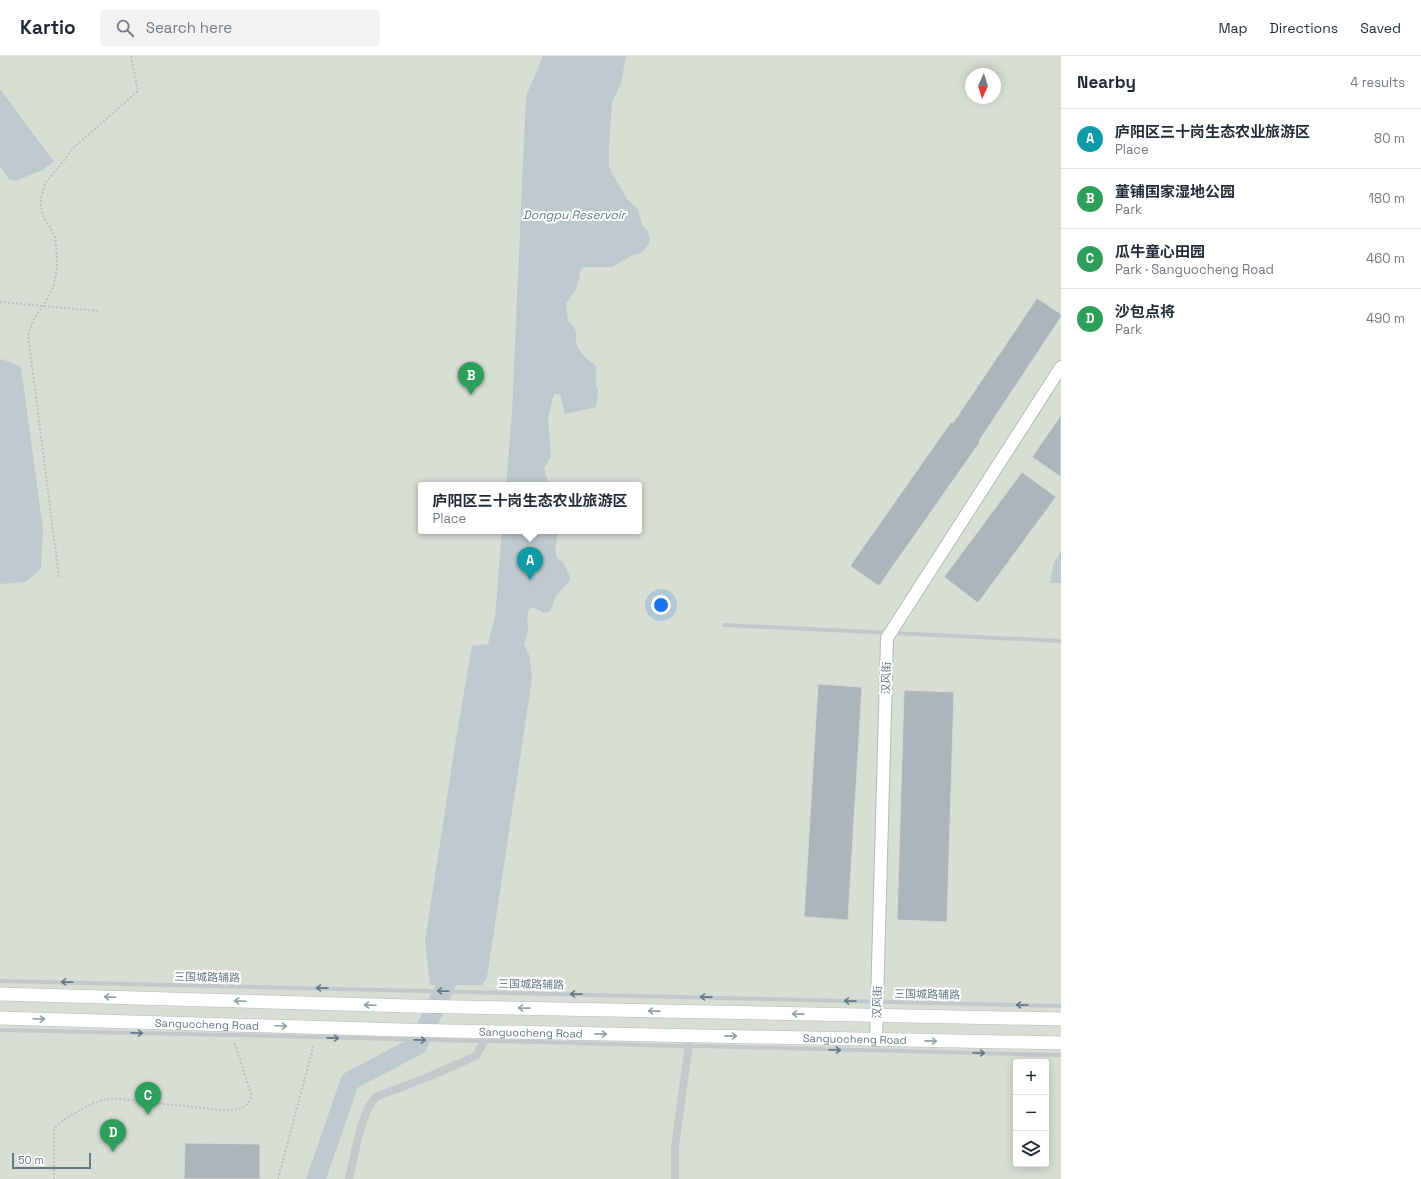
<!DOCTYPE html>
<html lang="en">
<head>
<meta charset="utf-8">
<style>
  :root { --surface:#fff; --page:#f2f2f3; --text:#1f2937; --muted:#747a83; --line:#e0e1e3; --accent:#ee461b }
  body { margin:0; font-family:"Space Grotesk","Noto Sans SC",sans-serif; background:var(--page); color:var(--text) }
  .controls { position:absolute; right:12px; bottom:12px; display:grid; overflow:hidden; border-radius:4px; box-shadow:0 2px 10px #0003 }
  .controls button { width:36px; height:36px; display:grid; place-items:center; padding:0; border:0; border-bottom:1px solid var(--line); background:var(--surface); color:var(--text); font:20px sans-serif }
  .compass { position:absolute; left:965px; top:12px; width:36px; height:36px; border-radius:50%; background:var(--surface); box-shadow:0 2px 10px #0003; rotate:184deg }
  .scale { position:absolute; left:12px; bottom:10px; width:79px; box-sizing:border-box; padding-left:4px; border:2px solid #637886; border-top:0; font-size:11px; line-height:14px; white-space:nowrap; color:#637886; -webkit-text-stroke:3px #fff; paint-order:stroke }
  .you { position:absolute; left:661px; top:549px; width:14px; height:14px; margin:-10px; border:3px solid #fff; border-radius:50%; background:#1a73e8; box-shadow:0 0 0 6px #1a73e833 }
  .badge { display:grid; place-items:center; width:26px; height:26px; border-radius:50%; background:var(--accent); color:#fff; font-size:13px; font-weight:700 }
  .pin { position:absolute; translate:-50% -33px; filter:drop-shadow(0 1px 2px #0008) }
  .pin::after { content:''; position:absolute; top:21px; width:14px; height:12px; background:inherit; clip-path:polygon(0 0,100% 0,50% 100%) }
  .popup { position:absolute; left:418px; top:426px; width:224px; height:52px; box-sizing:border-box; display:grid; place-content:center; border-radius:4px; background:var(--surface); filter:drop-shadow(0 1px 3px #0005); font-size:13px; white-space:nowrap; color:var(--muted) }
  .popup b { font-size:15px; color:var(--text) }
  .popup::after { content:''; position:absolute; left:50%; top:100%; margin-left:-8px; border:8px solid transparent; border-top-color:var(--surface) }
  .list { margin:0; padding:0; list-style:none }
  h2 { display:flex; justify-content:space-between; align-items:center; height:52px; margin:0; padding:0 16px; font-size:17px }
  h2 small { font-size:13px; font-weight:400; color:var(--muted) }
  .list li { display:grid; grid-template-columns:26px 1fr auto; gap:12px; align-items:center; box-sizing:border-box; height:60px; padding:0 16px; border-top:1px solid var(--line) }
  .list b { display:block; font-size:15px; white-space:nowrap }
  .list p { margin:0; font-size:13px; white-space:nowrap; color:var(--muted) }
  .list em { font-size:13px; font-style:normal; color:var(--muted) }
  .icon { flex:none; width:22px; height:22px; fill:none; stroke:currentColor; stroke-width:2; stroke-linecap:round; stroke-linejoin:round }
  .map { position:relative; flex:none; width:1061px; height:1123px; overflow:hidden }
  header { display:flex; align-items:center; gap:24px; box-sizing:border-box; height:56px; padding:0 20px; background:var(--surface); border-bottom:1px solid var(--line) }
  header strong { font-size:19px }
  nav { display:flex; gap:22px; margin-inline-start:auto; font-size:14px }
  .search { width:280px; height:36px; background:var(--page); display:flex; align-items:center; gap:10px; box-sizing:border-box; padding:0 14px; border-radius:4px; color:var(--muted); font-size:15px }
  main { display:flex }
  aside { flex:1; background:var(--surface) }
  .map>svg:first-child { display:block }
  .green { fill:#d8ded4; fill-rule:evenodd }
  .water { fill:#bdc9ce }
  .lines { fill:none; stroke-linecap:round; stroke-linejoin:round }
  .river { stroke:#bdc9ce; stroke-width:19 }
  .building { fill:#acb5ba; stroke:#d8d8d5 }
  .secondary-casing { stroke:#b3babe; stroke-width:14 }
  .primary-casing { stroke:#b4babe; stroke-width:14 }
  .path { stroke:#bdc0c2; stroke-width:2; stroke-dasharray:2 2; stroke-linecap:butt }
  .lane { stroke:#c4c8cb; stroke-width:4 }
  .street { stroke:#c4c8cb; stroke-width:8 }
  .secondary { stroke:#fff; stroke-width:12 }
  .primary { stroke:#fff; stroke-width:13 }
  .lane-bridge { stroke:#c4c8cb; stroke-width:4 }
  .oneway { stroke:#637886 }
  .oneway2 { stroke:#92a0aa }
  .labels { text-anchor:middle; stroke-width:4; stroke-linejoin:round; paint-order:stroke }
  .street-label { font-size:11px; fill:#637886; stroke:#fff }
  .water-label { font-size:12px; font-style:italic; fill:#5f7a83; stroke:#fff }
</style>
</head>
<body>
<header>
<strong>Kartio</strong>
<div class="search"><svg class="icon" aria-label="search" viewBox="0 0 24 24"><circle cx="10" cy="10" r="6"/><path d="M15 15l6 6"/></svg>Search here</div>
<nav><a>Map</a><a>Directions</a><a>Saved</a></nav>
</header>
<main>
<div class="map">
<svg width="1061" height="1123" viewBox="0 0 1061 1123">
  <rect width="100%" height="100%" fill="#f7f6f3"/>
  <path class="green" d="M 0,0 L 1061,0 L 1061,1123 L 0,1123 ZM 971,18 L 995,18 L 995,42 L 971,42 ZM 421,429 L 639,429 L 639,475 L 421,475 ZM 1016,1006 L 1046,1006 L 1046,1108 L 1016,1108 Z"/>
  <g class="water">
    <path d="M 543,0 L 626,0 L 621,28 L 612,46 L 609,90 L 609,110 L 613,119 L 627,143 L 638,153 L 642,169 L 648,176 L 650,183 L 649,188 L 642,196 L 629,201 L 612,211 L 584,211 L 580,215 L 579,223 L 576,233 L 566,248 L 568,265 C 581,275 573,280 578,291 C 582,300 589,305 596,310 L 596,329 L 598,336 L 596,351 L 565,358 L 560,338 L 555,338 L 553,341 L 548,363 L 551,400 L 544,412 L 549,429 L 506,429 L 512,356 L 526,40 Z"/>
    <path d="M 0,33 L 54,106 L 42,114 L 16,125 L 9,123 L 0,110 Z"/>
    <path d="M 2,303 L 21,311 L 43,473 L 41,513 L 25,526 L 0,528 L 0,304 Z"/>
    <path d="M 502,475 L 554,475 L 558,477 L 555,494 L 556,497 L 557,502 L 563,506 L 570,521 L 570,524 L 556,540 L 550,555 L 543,557 L 539,554 L 531,551 C 525,558 528,565 528,573 C 527,579 526,584 524,589 L 530,601 L 532,623 L 487,921 L 482,929 L 430,929 L 425,885 L 456,683 L 472,590 L 488,588 L 495,561 Z"/>
    <path d="M 1061,495 L 1061,527 L 1050,527 L 1054,506 Z"/>
  </g>
  <g class="lines">
    <path class="river" d="M 316,1123 L 350,1025 L 418,989 L 457,905"/>
  </g>
  <g class="building">
    <path d="M 1037,242 L 1061,258 L 1061,261 L 979,385 L 980,386 L 879,530 L 850,510 L 951,366 L 953,367 Z"/>
    <path d="M 1061,359 L 1061,421 L 1032,401 Z"/>
    <path d="M 1022,416 L 1056,441 L 978,547 L 944,521 Z"/>
    <path d="M 818,628 L 862,631 L 848,864 L 804,861 Z"/>
    <path d="M 904,634 L 954,636 L 947,866 L 897,864 Z"/>
    <path d="M 185,1087 L 260,1088 L 260,1123 L 184,1123 Z"/>
  </g>
  <g class="lines">
    <g class="secondary-casing">
      <path id="secondary" d="M 876,984 L 887,582 L 1061,311"/>
    </g>
    <g class="primary-casing">
      <g id="primary">
        <path d="M 0,938 L 409,950 L 1061,963"/>
        <path id="s1" d="M 0,962 L 401,974 L 1061,987"/>
      </g>
    </g>
    <g class="path">
      <path d="M 0,246 L 98,255"/>
      <path d="M 59,521 L 28,279 L 34,262 L 43,250 L 53,232 L 57,213 L 57,199 L 55,180 L 44,162 L 41,152 L 41,142 L 45,127 L 62,107 L 72,93 L 138,35 L 131,0"/>
      <path d="M 54,1123 L 54,1073 C 60,1064 93,1046 103,1044 C 116,1041 130,1044 143,1046 C 168,1048 194,1051 219,1054 C 233,1054 250,1055 251,1038 L 234,985"/>
      <path d="M 278,1123 L 314,988"/>
    </g>
    <g class="lane">
      <path d="M 724,569 L 1061,585"/>
      <path d="M 0,925 L 1061,950"/>
      <path d="M 0,974 L 227,979"/>
      <path d="M 238,979 L 474,985"/>
      <path d="M 495,985 L 679,990"/>
      <path d="M 698,990 L 1061,999"/>
    </g>
    <g class="street">
      <path d="M 349,1123 C 354,1102 361,1055 376,1041 L 428,1021 L 476,1000 L 490,975"/>
      <path d="M 675,1123 L 675,1091 L 690,980"/>
    </g>
    <use href="#secondary" class="secondary"/>
    <use href="#primary" class="primary"/>
    <g class="lane-bridge">
      <path d="M 227,979 L 238,979"/>
      <path d="M 474,985 L 495,985"/>
      <path d="M 679,990 L 698,990"/>
    </g>
  </g>
  <defs><path id="oneway-shaft" d="M-6 0H5M1.5-3L5.5 0L1.5 3" fill="none" stroke-width="1.6" stroke-linecap="round" stroke-linejoin="round"/></defs>
  <g class="oneway">
    <use href="#oneway-shaft" transform="translate(67 926) rotate(-179)"/>
    <use href="#oneway-shaft" transform="translate(322 932) rotate(-179)"/>
    <use href="#oneway-shaft" transform="translate(443 935) rotate(-179)"/>
    <use href="#oneway-shaft" transform="translate(576 938) rotate(-179)"/>
    <use href="#oneway-shaft" transform="translate(706 941) rotate(-179)"/>
    <use href="#oneway-shaft" transform="translate(850 945) rotate(-179)"/>
    <use href="#oneway-shaft" transform="translate(1022 949) rotate(-179)"/>
    <use href="#oneway-shaft" transform="translate(137 977) rotate(1)"/>
    <use href="#oneway-shaft" transform="translate(333 982) rotate(1)"/>
    <use href="#oneway-shaft" transform="translate(420 984) rotate(1)"/>
    <use href="#oneway-shaft" transform="translate(835 994) rotate(1)"/>
    <use href="#oneway-shaft" transform="translate(979 997) rotate(1)"/>
  </g>
  <g class="oneway2">
    <use href="#oneway-shaft" transform="translate(110 941) rotate(-178)"/>
    <use href="#oneway-shaft" transform="translate(240 945) rotate(-178)"/>
    <use href="#oneway-shaft" transform="translate(370 949) rotate(-178)"/>
    <use href="#oneway-shaft" transform="translate(524 952) rotate(-179)"/>
    <use href="#oneway-shaft" transform="translate(654 955) rotate(-179)"/>
    <use href="#oneway-shaft" transform="translate(798 958) rotate(-179)"/>
    <use href="#oneway-shaft" transform="translate(39 963) rotate(2)"/>
    <use href="#oneway-shaft" transform="translate(281 970) rotate(2)"/>
    <use href="#oneway-shaft" transform="translate(601 978) rotate(1)"/>
    <use href="#oneway-shaft" transform="translate(731 980) rotate(1)"/>
    <use href="#oneway-shaft" transform="translate(931 985) rotate(1)"/>
  </g>
  <g class="labels">
    <g class="street-label">
      <text transform="translate(886 622) rotate(-88)" y="4">汉风街</text>
      <text transform="translate(207 921) rotate(1)" y="4">三国城路辅路</text>
      <text transform="translate(531 928) rotate(1)" y="4">三国城路辅路</text>
      <text transform="translate(927 938) rotate(1)" y="4">三国城路辅路</text>
      <text transform="translate(877 946) rotate(-88)" y="4">汉风街</text>
      <text dy="4" stroke="none"><textPath href="#s1" startOffset="207">Sanguocheng Road</textPath></text>
      <text dy="4" stroke="none"><textPath href="#s1" startOffset="531">Sanguocheng Road</textPath></text>
      <text dy="4" stroke="none"><textPath href="#s1" startOffset="855">Sanguocheng Road</textPath></text>
    </g>
    <g class="water-label">
      <text x="574" y="163">Dongpu Reservoir</text>
    </g>
  </g>
</svg>
<div class="controls">
<button>+</button>
<button>−</button>
<button><svg class="icon" aria-label="layers" viewBox="0 0 24 24"><path d="M12 4l9 5-9 5-9-5zM3 14l9 5 9-5"/></svg></button>
</div>
<svg class="compass" viewBox="-18 -18 36 36"><path d="M0-13l5 13h-10z" fill="#e53935"/><path d="M0 13l5-13h-10z" fill="#747a83"/></svg>
<div class="scale">50 m</div>
<div class="you"></div>
<div class="pin badge" style="left:530px;top:524px;background:#0f9aa8">A</div>
<div class="popup"><b>庐阳区三十岗生态农业旅游区</b>Place</div>
<div class="pin badge" style="left:471px;top:339px;background:#2e9e5b">B</div>
<div class="pin badge" style="left:148px;top:1059px;background:#2e9e5b">C</div>
<div class="pin badge" style="left:113px;top:1096px;background:#2e9e5b">D</div>
</div>
<aside>
<h2>Nearby<small>4 results</small></h2>
<ul class="list">
<li><span class="badge" style="background:#0f9aa8">A</span><div><b>庐阳区三十岗生态农业旅游区</b><p>Place</p></div><em>80 m</em></li>
<li><span class="badge" style="background:#2e9e5b">B</span><div><b>董铺国家湿地公园</b><p>Park</p></div><em>180 m</em></li>
<li><span class="badge" style="background:#2e9e5b">C</span><div><b>瓜牛童心田园</b><p>Park · Sanguocheng Road</p></div><em>460 m</em></li>
<li><span class="badge" style="background:#2e9e5b">D</span><div><b>沙包点将</b><p>Park</p></div><em>490 m</em></li>
</ul>
</aside>
</main>
</body>
</html>
